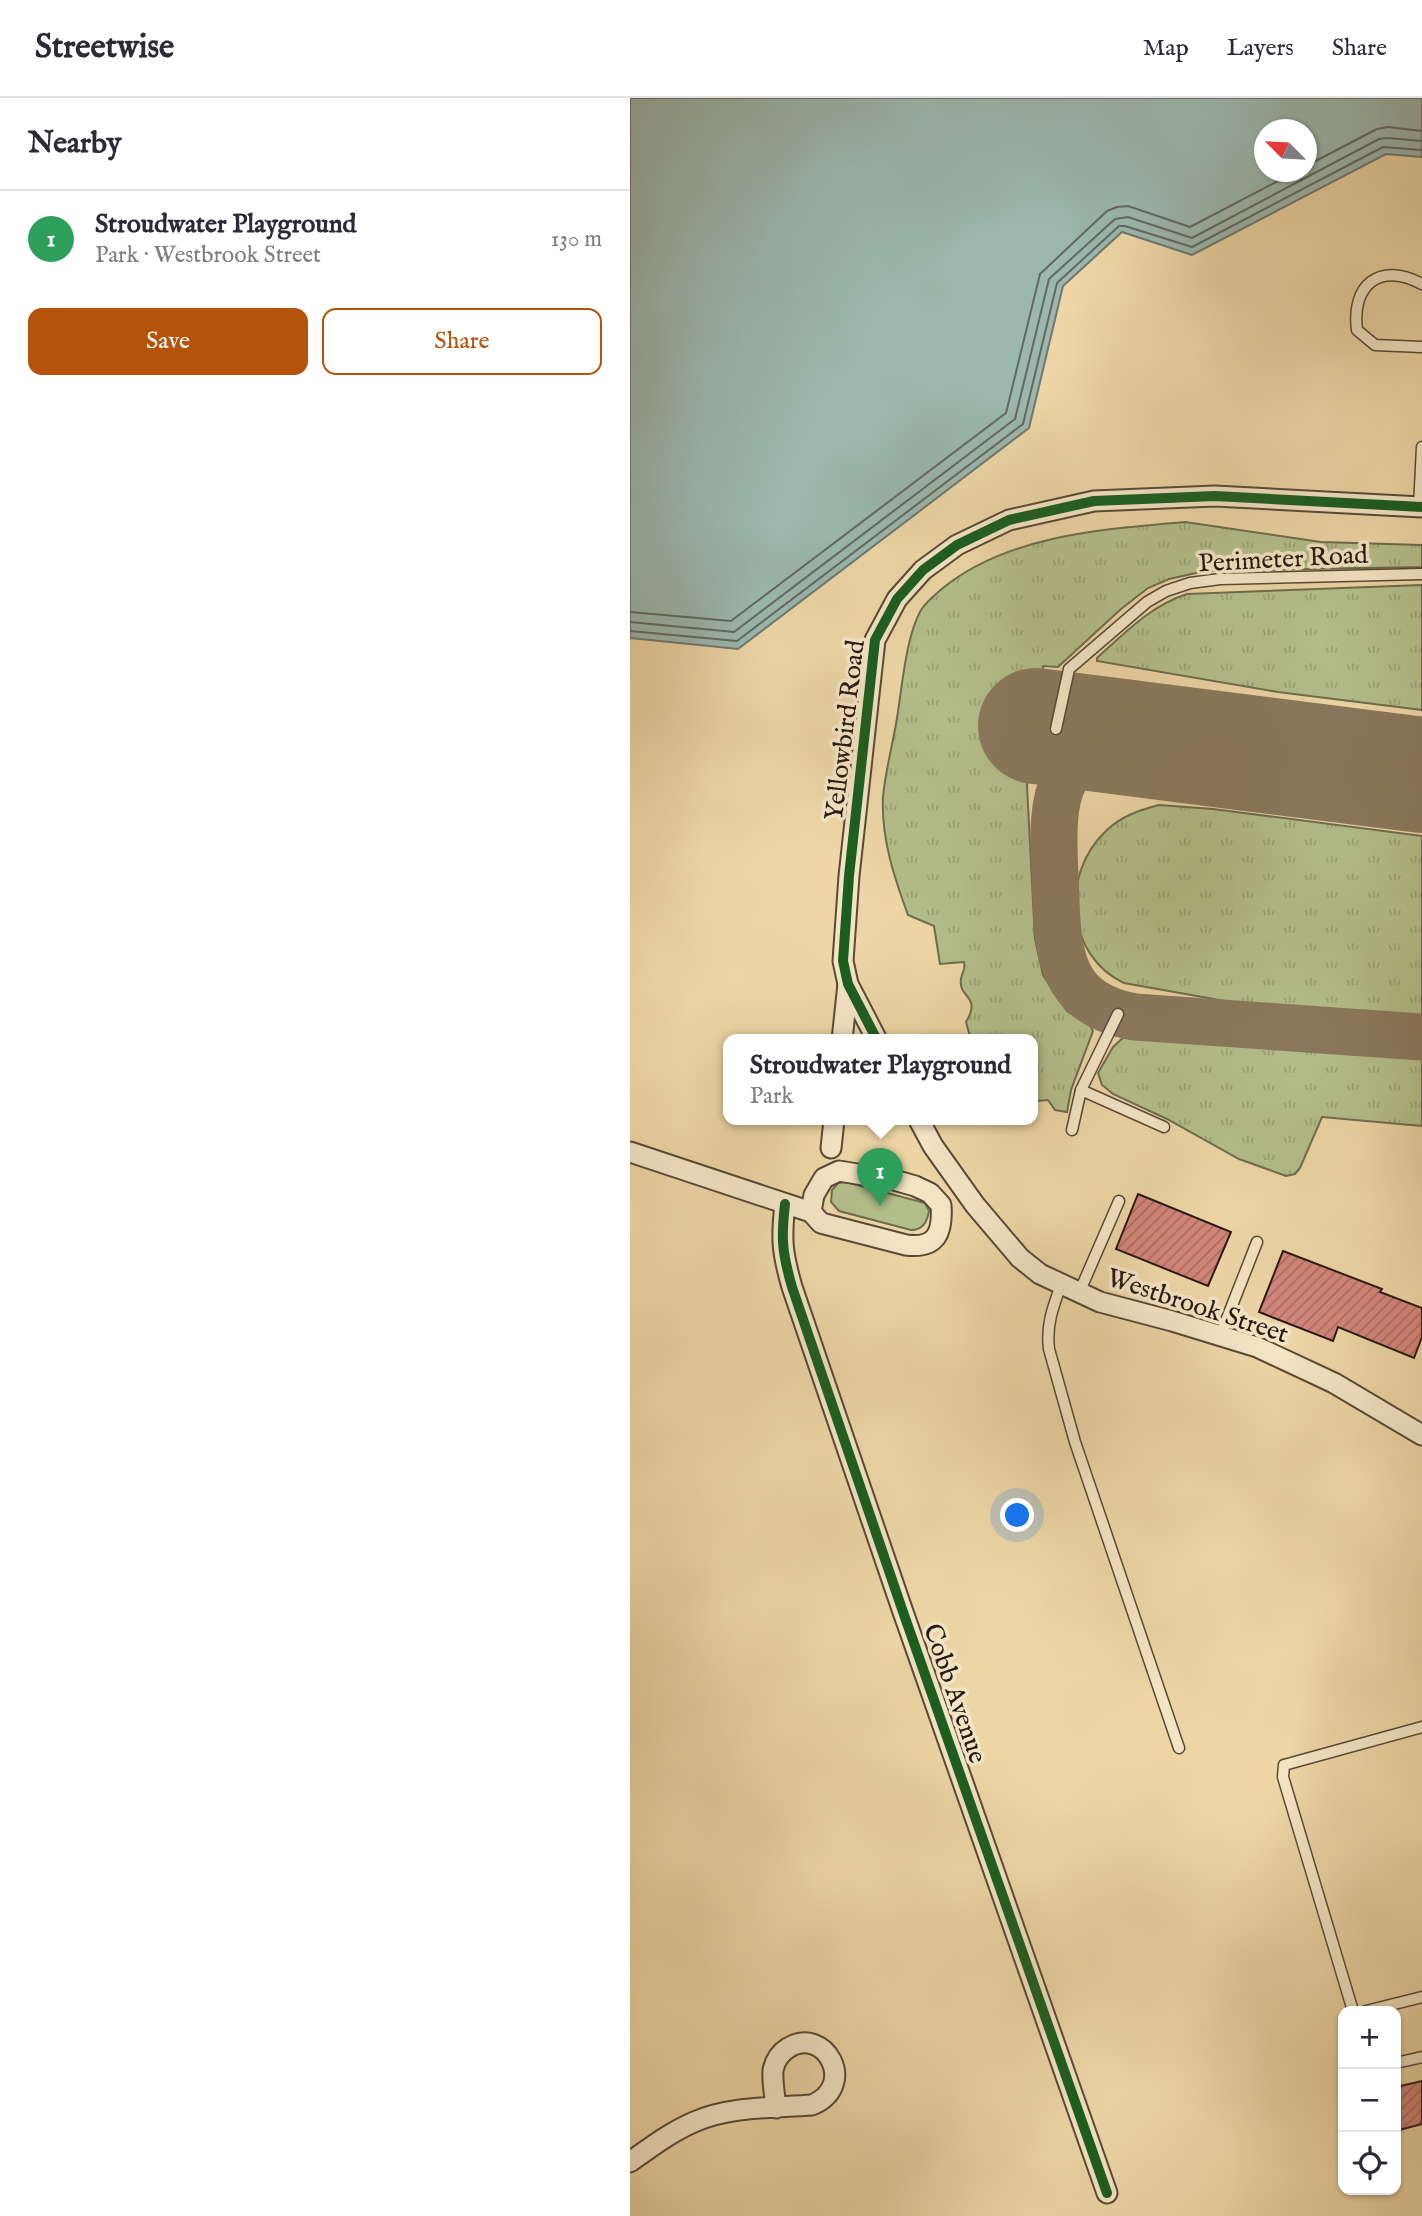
<!DOCTYPE html>
<html lang="en">
<head>
<meta charset="utf-8">
<style>
  :root { --surface:#fff; --page:#f2f2f3; --text:#2b2b33; --muted:#7c7c81; --line:#e1e1e2; --accent:#b45309 }
  body { margin:0; font-family:"IM FELL English",serif; background:var(--page); color:var(--text) }
  .controls { position:absolute; right:21px; bottom:21px; display:grid; overflow:hidden; border-radius:14px; box-shadow:0 2px 5px #0004 }
  .controls button { width:63px; height:63px; display:grid; place-items:center; padding:0; border:0; border-bottom:2px solid var(--line); background:var(--surface); color:var(--text); font:35px sans-serif }
  .compass { position:absolute; left:624px; top:21px; width:63px; height:63px; border-radius:50%; background:var(--surface); box-shadow:0 2px 5px #0004; rotate:294deg }
  .you { position:absolute; left:388px; top:1418px; width:24px; height:24px; margin:-18px; border:5px solid #fff; border-radius:50%; background:#1a73e8; box-shadow:0 0 0 10px #1a73e833 }
  .badge { display:grid; place-items:center; width:46px; height:46px; border-radius:50%; background:var(--accent); color:#fff; font-size:23px; font-weight:700 }
  .pin { position:absolute; translate:-50% -58px; filter:drop-shadow(0 2px 4px #0008) }
  .pin::after { content:''; position:absolute; top:37px; width:24px; height:21px; background:inherit; clip-path:polygon(0 0,100% 0,50% 100%) }
  .popup { position:absolute; left:93px; top:936px; width:315px; height:91px; box-sizing:border-box; display:grid; place-content:center; border-radius:14px; background:var(--surface); filter:drop-shadow(0 2px 5px #0005); font-size:23px; white-space:nowrap; color:var(--muted) }
  .popup b { font-size:26px; color:var(--text) }
  .popup::after { content:''; position:absolute; left:50%; top:100%; margin-left:-14px; border:14px solid transparent; border-top-color:var(--surface) }
  .list { margin:0; padding:0; list-style:none }
  h2 { display:flex; justify-content:space-between; align-items:center; height:91px; margin:0; padding:0 28px; font-size:30px }
  h2 small { font-size:23px; font-weight:400; color:var(--muted) }
  .list li { display:grid; grid-template-columns:46px 1fr auto; gap:21px; align-items:center; box-sizing:border-box; height:98px; padding:0 28px; border-top:2px solid var(--line) }
  .list b { display:block; font-size:26px; white-space:nowrap }
  .list p { margin:0; font-size:23px; white-space:nowrap; color:var(--muted) }
  .list em { font-size:23px; font-style:normal; color:var(--muted) }
  .actions { display:flex; gap:14px; padding:21px 28px }
  .actions a { flex:1; padding:16px 0; border:2px solid var(--accent); border-radius:14px; text-align:center; font-size:24px; color:var(--accent) }
  .actions .main { background:var(--accent); color:#fff }
  .icon { flex:none; width:38px; height:38px; fill:none; stroke:currentColor; stroke-width:2; stroke-linecap:round; stroke-linejoin:round }
  .map { position:relative; flex:none; width:792px; height:2118px; overflow:hidden }
  header { display:flex; align-items:center; gap:42px; box-sizing:border-box; height:98px; padding:0 35px; background:var(--surface); border-bottom:2px solid var(--line) }
  header strong { font-size:33px }
  nav { display:flex; gap:38px; margin-inline-start:auto; font-size:24px }
  main { display:flex }
  aside { flex:1; background:var(--surface) }
  .map>svg:first-child { display:block }
  .grass { fill:url(#grass-tufts); stroke:#6e6c4e; stroke-width:2 }
  .park { fill:#b3be8a; stroke:#6e6c4e; stroke-width:2 }
  .water { fill:#9bb7ae; stroke:#6d7870; stroke-width:2; fill-rule:evenodd }
  .lines { fill:none; stroke-linecap:round; stroke-linejoin:round }
  .shore { stroke:#626860; stroke-width:2 }
  .taxiway { stroke:#8a785c; stroke-width:47 }
  .runway { stroke:#8a785c; stroke-width:116 }
  .building { fill:url(#building-hatch); stroke:#281a13; stroke-width:2 }
  .lane-casing { stroke:#594938; stroke-width:13 }
  .street-casing { stroke:#594938; stroke-width:23 }
  .lane { stroke:#f3e4c4; stroke-width:10 }
  .street { stroke:#f3e4c4; stroke-width:19 }
  .cycleway-casing { stroke:#f3e4c4; stroke-width:15 }
  .cycleway { stroke:#1b5e20; stroke-width:10 }
  .labels { text-anchor:middle; stroke-width:7; stroke-linejoin:round; paint-order:stroke }
  .street-label { font-size:26px; fill:#281a13; stroke:#f3e4c4 }
</style>
</head>
<body>
<header>
<strong>Streetwise</strong>
<nav><a>Map</a><a>Layers</a><a>Share</a></nav>
</header>
<main>
<aside>
<h2>Nearby<small></small></h2>
<ul class="list">
<li><span class="badge" style="background:#2e9e5b">1</span><div><b>Stroudwater Playground</b><p>Park · Westbrook Street</p></div><em>130 m</em></li>
</ul>
<div class="actions"><a class="main">Save</a><a>Share</a></div>
</aside>
<div class="map">
<svg width="792" height="2118" viewBox="0 0 792 2118">
  <defs>
    <pattern id="grass-tufts" width="24" height="20" patternUnits="userSpaceOnUse" patternTransform="scale(1.75)"><rect width="24" height="20" fill="#b3be8a"/><path d="M3 7l-1-3M5 7V3M7 7l1-3M15 17l-1-3M17 17v-4M19 17l1-3" fill="none" stroke="#9aa376"/></pattern>
    <pattern id="building-hatch" width="6" height="6" patternUnits="userSpaceOnUse" patternTransform="scale(1.75)"><rect width="6" height="6" fill="#d3857a"/><path d="M-1 1l2-2M0 6l6-6M5 7l2-2" fill="none" stroke="#ab6c63"/></pattern>
  </defs>
  <rect width="100%" height="100%" fill="#edd5a5"/>
  <filter id="stains"><feTurbulence type="fractalNoise" baseFrequency=".00286" numOctaves="4"/><feColorMatrix values="0 0 0 0 .2 0 0 0 0 .09 0 0 0 0 .02 0 0 0 .5 -.17"/></filter>
  <radialGradient id="worn" r=".72"><stop offset=".6" stop-color="#630" stop-opacity="0"/><stop offset="1" stop-color="#630" stop-opacity=".3"/></radialGradient>
  <g class="grass">
    <path d="M 555,424 L 691,444 L 792,447 L 792,469 L 575,473 L 539,481 L 518,490 L 491,511 L 428,569 L 413,568 L 397,688 L 405,841 L 413,877 L 425,896 L 437,913 L 460,928 L 463,933 L 441,992 L 437,1014 L 425,1012 L 418,1002 L 406,1003 L 402,1001 L 402,942 L 345,942 L 339,935 L 336,924 C 352,897 328,901 331,881 C 332,873 336,873 334,864 L 310,866 L 304,828 L 278,817 C 264,779 251,740 253,699 C 255,675 262,649 266,626 C 272,593 275,540 291,512 C 297,503 305,497 313,490 C 378,437 475,431 555,424 Z"/>
    <path d="M 792,487 L 792,612 L 648,594 L 467,563 L 467,560 C 495,535 520,508 557,496 Z"/>
    <path d="M 529,707 L 583,711 L 792,738 L 792,919 L 617,907 L 494,885 C 436,858 430,776 476,733 C 491,718 510,712 529,707 Z"/>
    <path d="M 495,938 L 792,959 L 792,1028 L 692,1019 L 670,1070 L 665,1076 L 656,1078 L 609,1061 L 537,1021 L 483,996 L 472,987 L 468,975 L 483,949 Z"/>
  </g>
  <path class="park" d="M 216,1084 L 295,1105 L 299,1113 C 297,1124 293,1132 281,1132 L 209,1113 L 201,1104 L 202,1092 L 208,1085 Z"/>
  <path class="water" d="M 0,0 L 792,0 L 792,59 L 756,56 L 562,157 L 492,134 L 433,188 L 399,330 L 108,551 L 0,540 ZM 634,32 L 676,32 L 676,74 L 634,74 Z"/>
  <g class="lines">
    <g class="shore">
      <path d="M 676,68 L 747,31 L 758,29 L 792,33"/>
      <path d="M 0,514 L 101,523 L 376,315 L 410,176 L 477,113 L 487,109 L 498,108 L 560,129 L 665,74"/>
      <path d="M 0,524 L 104,534 L 385,321 L 419,181 L 485,121 L 498,119 L 562,140 L 749,41 L 757,40 L 792,43"/>
      <path d="M 0,533 L 107,543 L 393,326 L 427,185 L 489,128 L 495,128 L 562,149 L 753,49 L 792,52"/>
    </g>
    <path class="taxiway" d="M 521,643 C 423,647 421,695 425,778 C 428,845 423,905 505,919 L 792,939"/>
    <path class="runway" d="M 406,628 L 792,677"/>
  </g>
  <g class="building">
    <path d="M 508,1096 L 601,1134 L 578,1188 L 486,1151 Z"/>
    <path d="M 653,1153 L 752,1191 L 750,1194 L 792,1210 L 792,1239 L 784,1260 L 708,1229 L 703,1243 L 629,1214 Z"/>
    <path d="M 792,1983 L 792,2026 L 766,2033 L 766,1989 Z"/>
  </g>
  <g class="lines">
    <g class="lane-casing">
      <g id="lane">
        <path d="M 792,186 C 750,163 721,187 727,232 L 745,247 L 792,249"/>
        <path d="M 789,409 L 792,349"/>
        <path d="M 426,631 L 439,571 L 517,504 L 536,493 L 560,485 L 590,481 L 792,476"/>
        <path d="M 451,992 L 534,1029"/>
        <path d="M 442,1032 L 451,992 L 488,916"/>
        <path d="M 431,1187 C 423,1209 416,1227 419,1251 L 445,1344 L 549,1650"/>
        <path d="M 449,1195 L 489,1103"/>
        <path d="M 590,1238 L 627,1144"/>
        <path d="M 723,1913 L 653,1679 L 654,1667 L 792,1629"/>
        <path d="M 736,1913 L 792,1899"/>
        <path d="M 766,1965 L 792,1959"/>
      </g>
    </g>
    <g class="street-casing">
      <g id="street">
        <path d="M 212,942 L 218,886"/>
        <path d="M 247,942 L 218,886 L 213,863 L 219,778 L 245,542 L 267,501 L 293,472 L 327,447 L 379,422 L 464,403 L 585,398 L 792,409"/>
        <path d="M 289,1022 L 303,1048 L 345,1107 L 390,1160 L 410,1176 L 470,1204 L 542,1223 L 627,1249 L 704,1285 L 792,1337"/>
        <path d="M 201,1050 L 204,1022"/>
        <path d="M 0,1054 L 181,1114 L 191,1125 L 276,1147 C 307,1151 313,1134 311,1107 L 300,1095 L 285,1088 L 264,1082 L 209,1073 L 194,1080 L 184,1097 L 181,1114"/>
        <path d="M 155,1106 C 151,1141 152,1154 162,1189 L 272,1511 L 477,2095"/>
        <path d="M 0,2064 C 21,2049 41,2034 64,2024 C 100,2008 143,2010 182,2007 C 229,1987 194,1927 158,1950 C 150,1955 145,1963 143,1972 C 142,1984 145,1998 146,2010"/>
      </g>
    </g>
    <use href="#lane" class="lane"/>
    <use href="#street" class="street"/>
    <g class="cycleway-casing">
      <g id="cycleway">
        <path d="M 247,942 L 218,886 L 213,863 L 219,778 L 245,542 L 267,501 L 293,472 L 327,447 L 379,422 L 464,403 L 585,398 L 792,409"/>
        <path d="M 155,1106 C 151,1141 152,1154 162,1189 L 272,1511 L 477,2095"/>
      </g>
    </g>
    <use href="#cycleway" class="cycleway"/>
  </g>
  <g class="labels">
    <g class="street-label">
      <text transform="translate(653 460) rotate(-3)" y="9">Perimeter Road</text>
      <text transform="translate(214 632) rotate(-83)" y="9">Yellowbird Road</text>
      <text transform="translate(568 1207) rotate(18)" y="9">Westbrook Street</text>
      <text transform="translate(326 1595) rotate(71)" y="9">Cobb Avenue</text>
    </g>
  </g>
  <rect width="100%" height="100%" filter="url(#stains)"/>
  <rect width="100%" height="100%" fill="url(#worn)"/>
</svg>
<div class="controls">
<button>+</button>
<button>−</button>
<button><svg class="icon" aria-label="locate" viewBox="0 0 24 24"><circle cx="12" cy="12" r="6"/><path d="M12 2v4M12 18v4M2 12h4M18 12h4"/></svg></button>
</div>
<svg class="compass" viewBox="-18 -18 36 36"><path d="M0-13l5 13h-10z" fill="#e53935"/><path d="M0 13l5-13h-10z" fill="#7c7c81"/></svg>
<div class="you"></div>
<div class="pin badge" style="left:250px;top:1108px;background:#2e9e5b">1</div>
<div class="popup"><b>Stroudwater Playground</b>Park</div>
</div>
</main>
</body>
</html>
